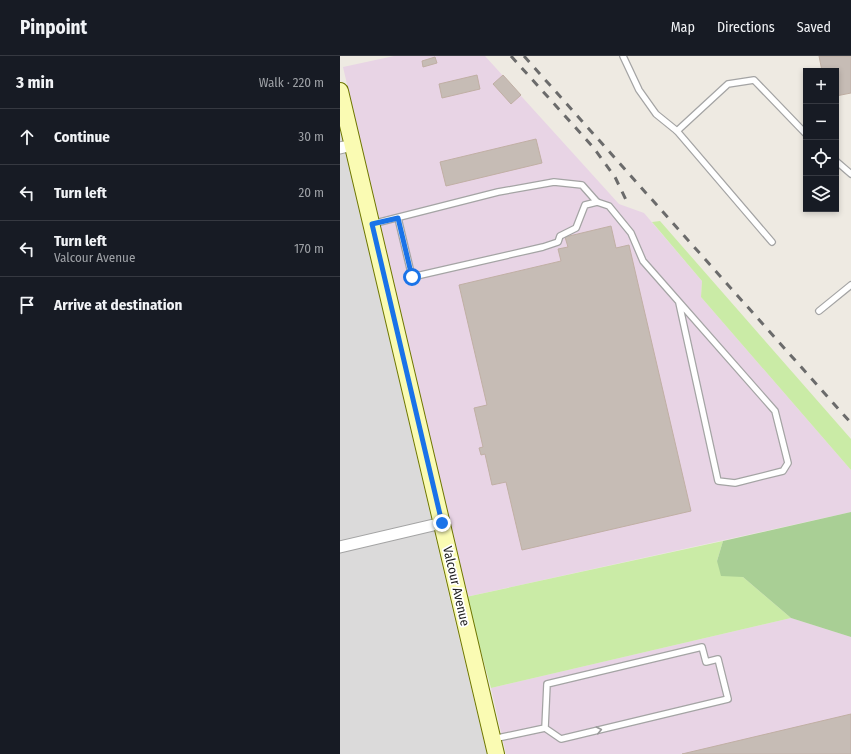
<!DOCTYPE html>
<html lang="en">
<head>
<meta charset="utf-8">
<style>
  :root { --surface:#171b24; --page:#20242c; --text:#f1f3f6; --muted:#9ea1a6; --line:#363941 }
  body { margin:0; font-family:"Fira Sans Condensed",sans-serif; background:var(--page); color:var(--text) }
  .controls { position:absolute; right:12px; top:12px; display:grid; overflow:hidden; border-radius:0px; box-shadow:0 2px 6px #0003 }
  .controls button { width:36px; height:36px; display:grid; place-items:center; padding:0; border:0; border-bottom:1px solid var(--line); background:var(--surface); color:var(--text); font:20px sans-serif }
  .stop { position:absolute; width:12px; height:12px; margin:-9px; border:3px solid #1a73e8; border-radius:50%; background:#fff }
  .stop.end { background:#1a73e8; border-color:#fff; box-shadow:0 1px 4px #0008 }
  .list { margin:0; padding:0; list-style:none }
  h2 { display:flex; justify-content:space-between; align-items:center; height:52px; margin:0; padding:0 16px; font-size:17px }
  h2 small { font-size:13px; font-weight:400; color:var(--muted) }
  .list li { display:grid; grid-template-columns:26px 1fr auto; gap:12px; align-items:center; box-sizing:border-box; height:56px; padding:0 16px; border-top:1px solid var(--line) }
  .list b { display:block; font-size:15px; white-space:nowrap }
  .list p { margin:0; font-size:13px; white-space:nowrap; color:var(--muted) }
  .list em { font-size:13px; font-style:normal; color:var(--muted) }
  .icon { flex:none; width:22px; height:22px; fill:none; stroke:currentColor; stroke-width:2; stroke-linecap:round; stroke-linejoin:round }
  .map { position:relative; flex:none; width:511px; height:698px; overflow:hidden }
  header { display:flex; align-items:center; gap:24px; box-sizing:border-box; height:56px; padding:0 20px; background:var(--surface); border-bottom:1px solid var(--line) }
  header strong { font-size:19px }
  nav { display:flex; gap:22px; margin-inline-start:auto; font-size:14px }
  main { display:flex }
  aside { flex:1; background:var(--surface) }
  .map>svg:first-child { display:block }
  .residential { fill:#dbdada }
  .industrial { fill:#e8d4e5 }
  .grass { fill:#caeba6 }
  .forest { fill:#a9cf95 }
  .building { fill:#c6bcb5; stroke:#c0afa4 }
  .lines { fill:none; stroke-linecap:round; stroke-linejoin:round }
  .lane-casing { stroke:#a4a4a4; stroke-width:8 }
  .street-casing { stroke:#a4a4a4; stroke-width:13 }
  .secondary-casing { stroke:#6e7601; stroke-width:18 }
  .lane { stroke:#fff; stroke-width:5.5 }
  .street { stroke:#fff; stroke-width:11 }
  .secondary { stroke:#fafbb3; stroke-width:16 }
  .rail { stroke:#6b6b6b; stroke-width:3; stroke-dasharray:8 8; stroke-linecap:butt }
  .oneway { stroke:#999 }
  .route { stroke:#1a73e8; stroke-width:5 }
  .labels { text-anchor:middle; stroke-width:3.5; stroke-linejoin:round; paint-order:stroke }
  .street-label { font-size:13px; fill:#1d1d1d; stroke:#fff }
</style>
</head>
<body>
<header>
<strong>Pinpoint</strong>
<nav><a>Map</a><a>Directions</a><a>Saved</a></nav>
</header>
<main>
<aside>
<h2>3 min<small>Walk · 220 m</small></h2>
<ul class="list">
<li><svg class="icon" aria-label="ahead" viewBox="0 0 24 24"><path d="M12 20V5M6 11l6-6 6 6"/></svg><div><b>Continue</b></div><em>30 m</em></li>
<li><svg class="icon" aria-label="left" viewBox="0 0 24 24"><path d="M17 20v-9H6M10 6l-5 5 5 5"/></svg><div><b>Turn left</b></div><em>20 m</em></li>
<li><svg class="icon" aria-label="left" viewBox="0 0 24 24"><path d="M17 20v-9H6M10 6l-5 5 5 5"/></svg><div><b>Turn left</b><p>Valcour Avenue</p></div><em>170 m</em></li>
<li><svg class="icon" aria-label="arrive" viewBox="0 0 24 24"><path d="M6 21V4h12l-3 4 3 4H6"/></svg><div><b>Arrive at destination</b></div></li>
</ul>
</aside>
<div class="map">
<svg width="511" height="698" viewBox="0 0 511 698">
  <rect width="100%" height="100%" fill="#eeeae2"/>
  <path class="residential" d="M 0,70 L 111,548 L 147,698 L 0,698 Z"/>
  <g class="industrial">
    <path d="M 54,0 L 145,0 L 279,148 L 304,157 L 362,225 L 361,241 L 511,414 L 511,456 L 126,541 L 3,11 Z"/>
    <path d="M 451,562 L 511,581 L 511,698 L 166,698 L 151,632 Z"/>
  </g>
  <g class="grass">
    <path d="M 320,165 L 511,383 L 511,414 L 361,241 L 362,225 L 312,166 Z"/>
    <path d="M 383,485 L 377,505 L 403,521 L 451,562 L 151,632 L 126,541 Z"/>
  </g>
  <path class="forest" d="M 511,456 L 511,581 L 451,562 L 403,521 L 381,520 L 377,505 L 383,485 Z"/>
  <g class="building">
    <path d="M 479,0 L 511,0 L 511,37 L 496,40 L 496,15 L 482,15 Z"/>
    <path d="M 95,1 L 97,7 L 83,11 L 82,5 Z"/>
    <path d="M 137,19 L 140,33 L 102,42 L 99,28 Z"/>
    <path d="M 163,19 L 181,39 L 171,48 L 153,28 Z"/>
    <path d="M 196,83 L 202,107 L 106,130 L 100,106 Z"/>
    <path d="M 271,170 L 276,192 L 289,189 L 351,455 L 182,494 L 166,426 L 152,429 L 145,398 L 141,399 L 139,392 L 143,391 L 134,352 L 147,349 L 119,229 L 221,205 L 218,193 L 228,191 L 225,181 Z"/>
    <path d="M 511,658 L 511,698 L 342,698 Z"/>
  </g>
  <g class="lines">
    <g class="lane-casing">
      <g id="lane">
        <path d="M 283,0 L 299,34 L 316,58 L 337,75"/>
        <path d="M 496,105 L 511,118"/>
        <path d="M 257,146 L 269,150 L 291,177 L 303,205 L 435,355 L 448,407 L 443,415 L 395,427 L 378,425 L 339,247"/>
        <path d="M 32,168 L 158,136 L 214,126 L 242,129 L 257,146 L 245,149 L 236,172 L 220,180 L 218,186 L 203,191 L 72,221 L 58,162"/>
        <path d="M 432,186 L 337,75 L 388,28 L 414,24 L 466,78"/>
        <path d="M 479,255 L 511,229"/>
        <path d="M 153,683 L 205,672 L 221,683 L 388,643 L 378,603 L 366,606 L 362,591 L 207,628 L 205,672"/>
      </g>
    </g>
    <g class="street-casing">
      <g id="street">
        <path d="M 0,92 L 13,89"/>
        <path d="M 0,491 L 102,467"/>
      </g>
    </g>
    <g class="secondary-casing">
      <path id="secondary" d="M 0,35 L 156,698"/>
    </g>
    <use href="#lane" class="lane"/>
    <use href="#street" class="street"/>
    <use href="#secondary" class="secondary"/>
    <g class="rail">
      <path d="M 171,0 L 253,91 L 275,121 L 287,146"/>
      <path d="M 184,0 L 511,367"/>
    </g>
  </g>
  <defs><path id="oneway-chevron" d="M-2-3.5L2.5 0L-2 3.5" fill="none" stroke-width="1.6" stroke-linecap="round" stroke-linejoin="round"/></defs>
  <use class="oneway" href="#oneway-chevron" transform="translate(259 674) rotate(-13)"/>
  <g class="lines">
    <path class="route" d="M 72,221 L 58,162 L 32,168 L 102,467"/>
  </g>
  <g class="labels">
    <g class="street-label">
      <text transform="translate(117 530) rotate(77)" y="5">Valcour Avenue</text>
    </g>
  </g>
</svg>
<div class="controls">
<button>+</button>
<button>−</button>
<button><svg class="icon" aria-label="locate" viewBox="0 0 24 24"><circle cx="12" cy="12" r="6"/><path d="M12 2v4M12 18v4M2 12h4M18 12h4"/></svg></button>
<button><svg class="icon" aria-label="layers" viewBox="0 0 24 24"><path d="M12 4l9 5-9 5-9-5zM3 14l9 5 9-5"/></svg></button>
</div>
<div class="stop" style="left:72px;top:221px"></div>
<div class="stop end" style="left:102px;top:467px"></div>
</div>
</main>
</body>
</html>
